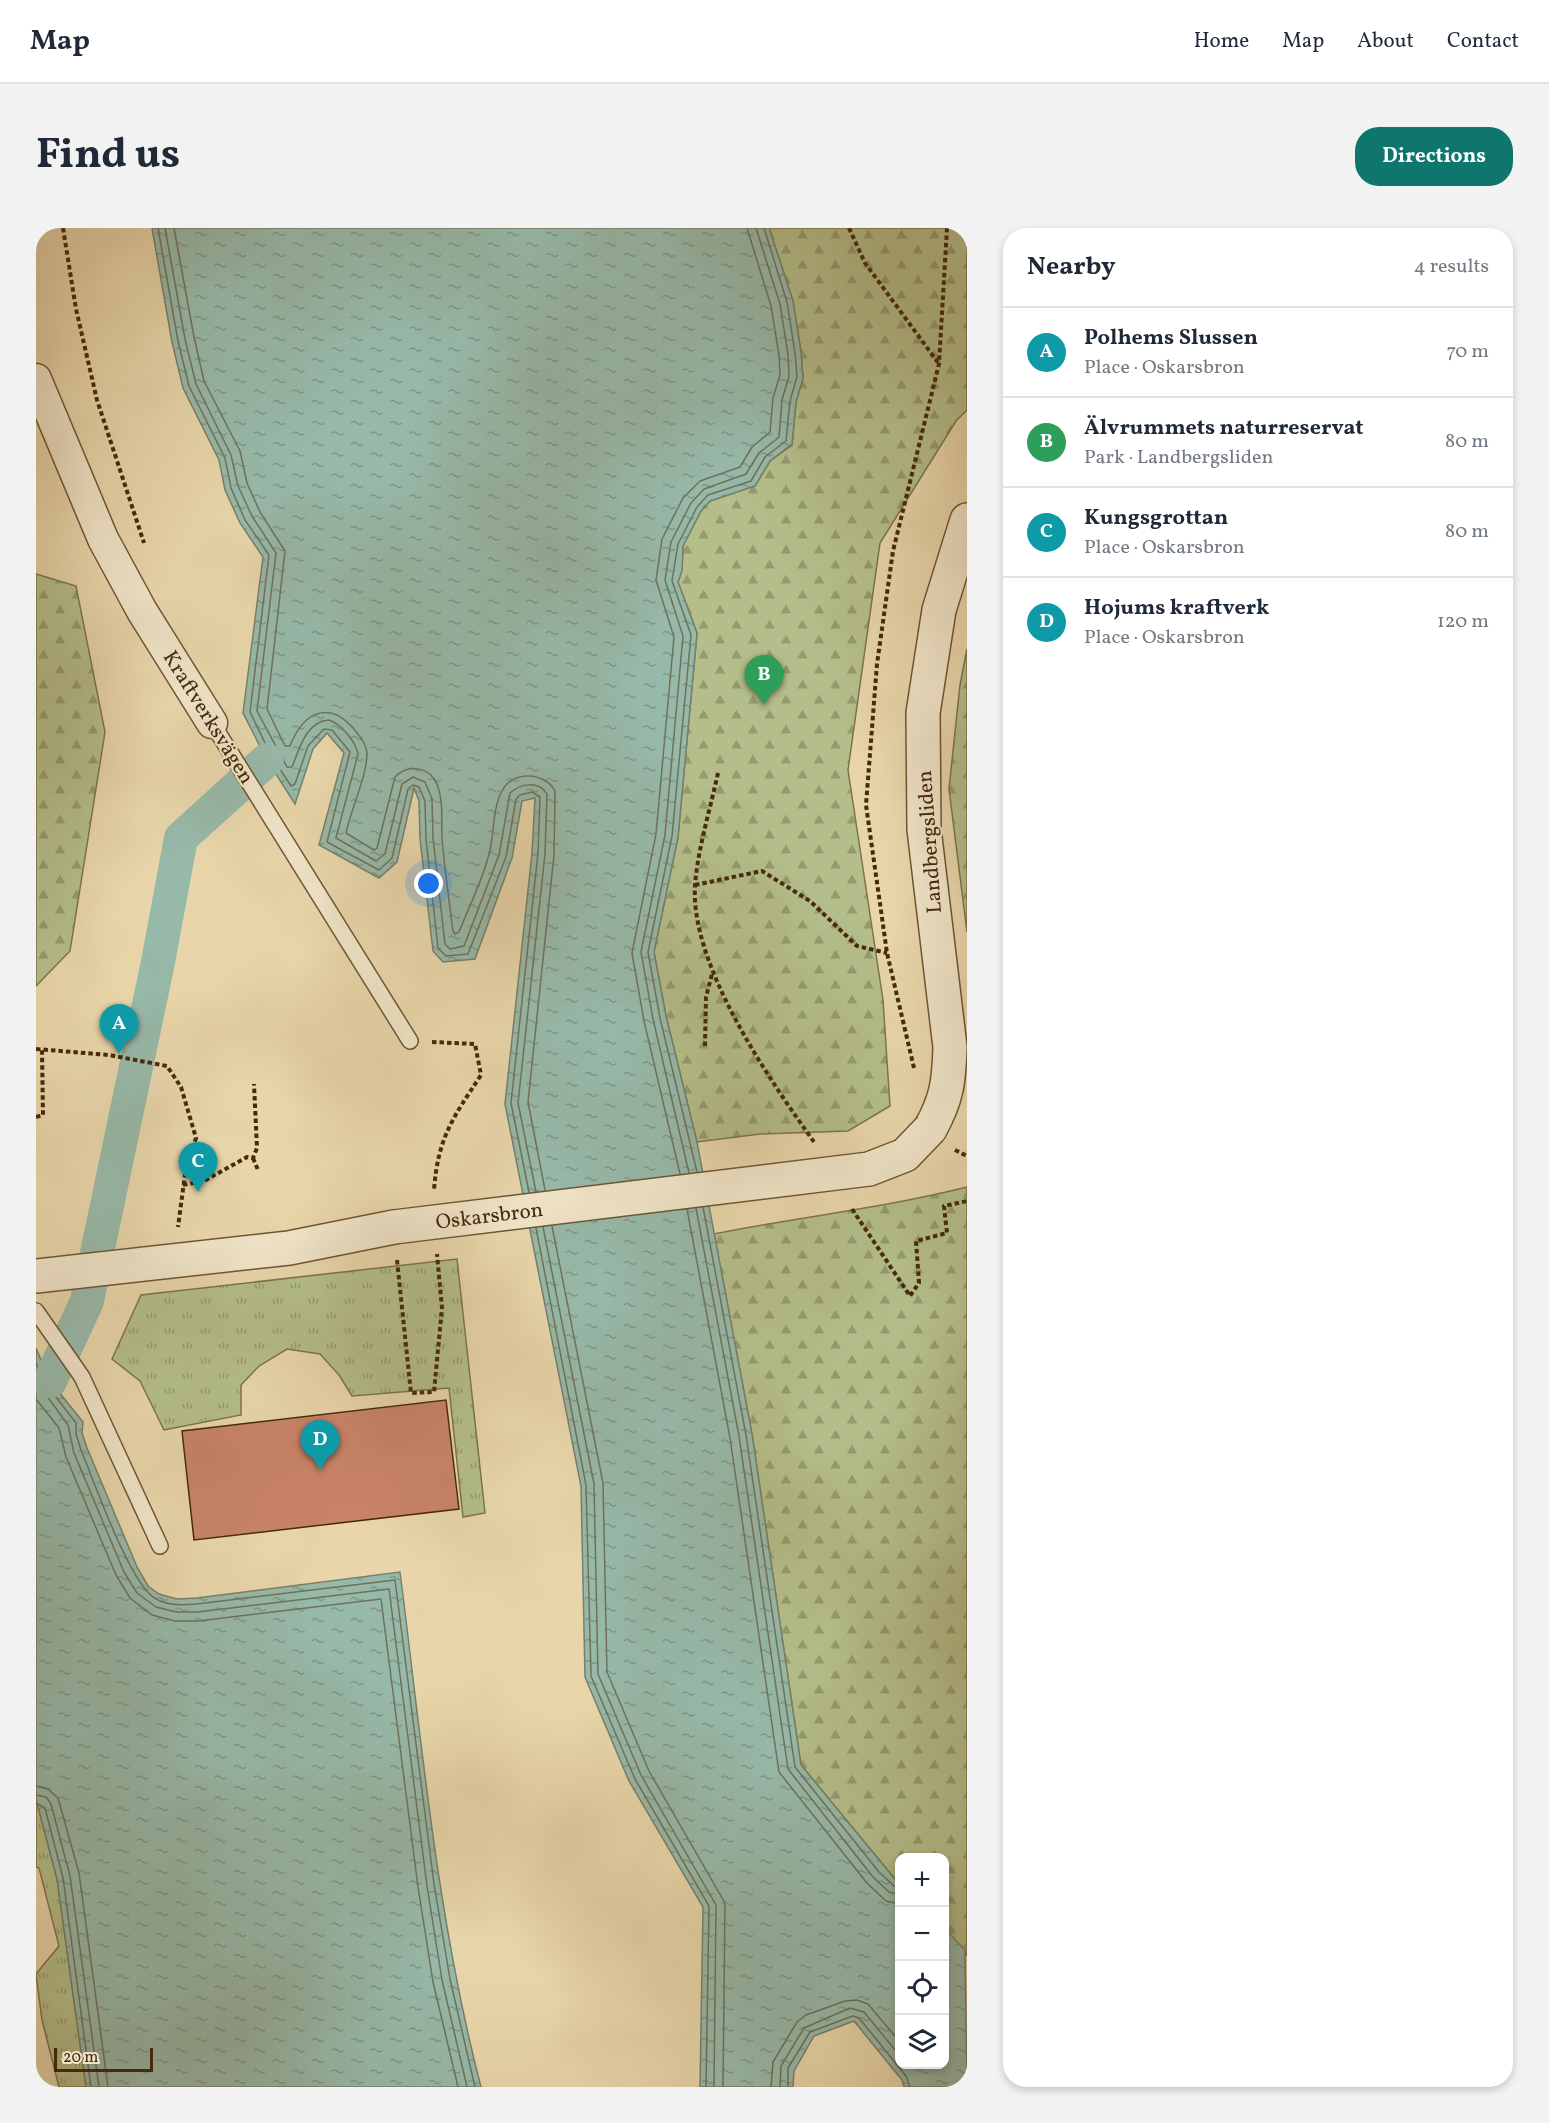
<!DOCTYPE html>
<html lang="en">
<head>
<meta charset="utf-8">
<style>
  :root { --surface:#fff; --page:#f2f2f3; --text:#1f2937; --muted:#747a83; --line:#e0e1e3; --accent:#0f766e }
  body { margin:0; font-family:Vollkorn,serif; background:var(--page); color:var(--text) }
  .controls { position:absolute; right:18px; bottom:18px; display:grid; overflow:hidden; border-radius:12px; box-shadow:0 3px 9px #0003 }
  .controls button { width:54px; height:54px; display:grid; place-items:center; padding:0; border:0; border-bottom:2px solid var(--line); background:var(--surface); color:var(--text); font:30px sans-serif }
  .scale { position:absolute; left:18px; bottom:15px; width:99px; box-sizing:border-box; padding-left:6px; border:3px solid #462a0b; border-top:0; font-size:16px; line-height:21px; white-space:nowrap; color:#462a0b; -webkit-text-stroke:4px #f0e4c8; paint-order:stroke }
  .you { position:absolute; left:393px; top:656px; width:21px; height:21px; margin:-15px; border:4px solid #fff; border-radius:50%; background:#1a73e8; box-shadow:0 0 0 9px #1a73e833 }
  .badge { display:grid; place-items:center; width:39px; height:39px; border-radius:50%; background:var(--accent); color:#fff; font-size:20px; font-weight:700 }
  .pin { position:absolute; translate:-50% -50px; filter:drop-shadow(0 2px 3px #0008) }
  .pin::after { content:''; position:absolute; top:32px; width:21px; height:18px; background:inherit; clip-path:polygon(0 0,100% 0,50% 100%) }
  .list { margin:0; padding:0; list-style:none }
  h2 { display:flex; justify-content:space-between; align-items:center; height:78px; margin:0; padding:0 24px; font-size:26px }
  h2 small { font-size:20px; font-weight:400; color:var(--muted) }
  .list li { display:grid; grid-template-columns:39px 1fr auto; gap:18px; align-items:center; box-sizing:border-box; height:90px; padding:0 24px; border-top:2px solid var(--line) }
  .list b { display:block; font-size:22px; white-space:nowrap }
  .list p { margin:0; font-size:20px; white-space:nowrap; color:var(--muted) }
  .list em { font-size:20px; font-style:normal; color:var(--muted) }
  .icon { flex:none; width:33px; height:33px; fill:none; stroke:currentColor; stroke-width:2; stroke-linecap:round; stroke-linejoin:round }
  .map { position:relative; flex:none; width:931px; height:1859px; overflow:hidden; border-radius:24px }
  header { display:flex; align-items:center; gap:36px; box-sizing:border-box; height:84px; padding:0 30px; background:var(--surface); border-bottom:2px solid var(--line) }
  header strong { font-size:28px }
  nav { display:flex; gap:33px; margin-inline-start:auto; font-size:21px }
  .intro { display:flex; align-items:center; justify-content:space-between; box-sizing:border-box; height:144px; padding:0 36px }
  h1 { margin:0; font-size:42px }
  .button { padding:15px 27px; border-radius:24px; background:var(--accent); color:#fff; font-size:21px; font-weight:700 }
  main { display:flex; gap:36px; padding:0 36px }
  aside { flex:1; background:var(--surface); border-radius:24px; box-shadow:0 3px 9px #0003 }
  .map>svg:first-child { display:block }
  .grass { fill:url(#grass-tufts); stroke:#7d744a; stroke-width:1.5 }
  .forest { fill:url(#forest-firs); stroke:#7d744a; stroke-width:1.5 }
  .water { fill:url(#water-ripples); stroke:#77806a; stroke-width:1.5 }
  .lines { fill:none; stroke-linecap:round; stroke-linejoin:round }
  .shore { stroke:#6e725a; stroke-width:1.5 }
  .canal { stroke:#97b9a9; stroke-width:34 }
  .building { fill:#c98367; stroke:#462a0b; stroke-width:1.5 }
  .service-casing { stroke:#6e5533; stroke-width:18 }
  .minor-casing { stroke:#6e5533; stroke-width:33 }
  .tertiary-casing { stroke:#6e5533; stroke-width:36 }
  .path { stroke:#462a0b; stroke-width:4; stroke-dasharray:4.5 3; stroke-linecap:butt }
  .service { stroke:#f0e4c8; stroke-width:15 }
  .minor { stroke:#f0e4c8; stroke-width:30 }
  .tertiary { stroke:#f0e4c8; stroke-width:33 }
  .tertiary-bridge-casing { stroke:#6e5533; stroke-width:36; stroke-linecap:butt }
  .tertiary-bridge { stroke:#f0e4c8; stroke-width:33 }
  .labels { text-anchor:middle; stroke-width:4.5; stroke-linejoin:round; paint-order:stroke }
  .street-label { font-size:21px; fill:#462a0b; stroke:#f0e4c8 }
</style>
</head>
<body>
<header>
<strong>Map</strong>
<nav><a>Home</a><a>Map</a><a>About</a><a>Contact</a></nav>
</header>
<div class="intro"><h1>Find us</h1><a class="button">Directions</a></div>
<main>
<div class="map">
<svg width="931" height="1859" viewBox="0 0 931 1859">
  <defs>
    <pattern id="grass-tufts" width="24" height="20" patternUnits="userSpaceOnUse" patternTransform="scale(1.5)"><rect width="24" height="20" fill="#b4be8a"/><path d="M3 7l-1-3M5 7V3M7 7l1-3M15 17l-1-3M17 17v-4M19 17l1-3" fill="none" stroke="#949b6f"/></pattern>
    <pattern id="forest-firs" width="22" height="20" patternUnits="userSpaceOnUse" patternTransform="scale(1.5)"><rect width="22" height="20" fill="#b4be8a"/><path d="M5 1l3.5 6h-7zM16 11l3.5 6h-7z" fill="#949b6f"/></pattern>
    <pattern id="water-ripples" width="26" height="14" patternUnits="userSpaceOnUse" patternTransform="scale(1.5)"><rect width="26" height="14" fill="#97b9a9"/><path d="M2 4q2-2 4 0t4 0M15 11q2-2 4 0t4 0" fill="none" stroke="#7d9788"/></pattern>
  </defs>
  <rect width="100%" height="100%" fill="#e8d6aa"/>
  <filter id="stains"><feTurbulence type="fractalNoise" baseFrequency=".00333" numOctaves="4"/><feColorMatrix values="0 0 0 0 .2 0 0 0 0 .09 0 0 0 0 .02 0 0 0 .5 -.17"/></filter>
  <radialGradient id="worn" r=".72"><stop offset=".6" stop-color="#630" stop-opacity="0"/><stop offset="1" stop-color="#630" stop-opacity=".3"/></radialGradient>
  <g class="grass">
    <path d="M 421,1031 L 449,1285 L 427,1289 L 413,1160 L 316,1168 L 303,1147 L 284,1126 L 251,1121 L 223,1138 L 205,1157 L 205,1187 L 128,1202 L 104,1153 L 76,1131 L 105,1067 Z"/>
    <path d="M 0,1571 L 21,1651 L 50,1859 L 23,1859 L 6,1792 L 0,1746 L 23,1718 L 3,1640 L 0,1639 Z"/>
  </g>
  <g class="forest">
    <path d="M 733,0 L 931,0 L 931,182 L 920,193 L 844,315 L 812,542 L 847,772 L 854,878 L 812,903 L 724,906 L 661,914 L 630,788 L 618,724 L 642,609 L 661,405 L 642,354 L 646,342 L 647,318 L 665,283 L 674,273 L 719,258 L 734,233 L 756,217 L 760,174 L 767,150 L 765,124 L 757,73 Z"/>
    <path d="M 0,346 L 40,358 L 69,504 L 34,723 L 0,758 Z"/>
    <path d="M 931,421 L 931,704 L 913,561 L 924,457 Z"/>
    <path d="M 931,959 L 931,1727 L 909,1701 L 909,1630 L 864,1630 L 863,1656 L 765,1537 L 716,1206 L 678,1006 C 762,989 848,980 931,959 Z"/>
  </g>
  <g class="water">
    <path d="M 116,0 L 733,0 L 757,73 L 765,124 L 767,150 L 760,174 L 756,216 L 734,233 L 719,258 L 674,273 L 665,283 L 647,318 L 646,342 L 642,354 L 661,405 L 642,609 L 618,724 L 630,788 L 661,914 L 716,1206 L 765,1537 L 863,1656 L 864,1836 L 909,1836 L 909,1701 L 929,1722 L 931,1859 L 868,1859 L 866,1852 L 818,1793 L 778,1808 L 758,1843 L 757,1859 L 664,1859 L 667,1679 L 593,1553 L 549,1449 L 545,1258 L 469,876 L 496,625 L 499,570 L 486,573 L 476,630 L 439,731 L 407,734 L 397,723 L 384,611 L 383,573 L 378,560 L 361,634 L 343,650 L 283,617 L 308,525 L 291,505 L 277,521 L 259,576 L 231,532 L 207,485 L 227,329 L 204,295 L 189,262 L 183,232 L 147,160 L 136,114 Z"/>
    <path d="M 0,1120 L 14,1153 L 47,1194 L 46,1205 L 51,1220 L 101,1339 L 112,1358 L 123,1366 L 141,1371 L 161,1370 L 364,1344 C 386,1516 401,1691 445,1859 L 50,1859 L 21,1651 L 0,1571 Z"/>
  </g>
  <g class="lines">
    <g class="shore">
      <path d="M 122,0 L 142,113 L 153,158 L 189,230 L 195,260 L 209,292 L 233,327 L 214,484 L 236,529 L 255,558 L 259,556 L 272,518 L 288,501 L 296,502 L 314,524 L 291,614 L 343,642 L 356,630 L 372,561 L 377,557 L 383,559 L 389,573 L 390,611 L 402,720 L 410,728 L 432,726 L 470,629 L 480,571 L 484,567 L 496,564 L 504,569 L 502,625 L 475,875 L 493,964"/>
      <path d="M 129,0 L 149,111 L 160,156 L 195,227 L 202,258 L 216,288 L 240,325 L 221,483 L 251,539 L 256,539 C 263,522 270,493 293,492 C 305,496 320,514 322,526 L 300,610 L 340,633 L 349,626 L 366,556 L 377,549 L 389,554 L 396,571 L 397,610 L 409,716 L 414,721 L 428,718 L 463,627 L 474,565 C 485,555 503,553 511,566 L 509,626 L 482,875 L 500,964"/>
      <path d="M 138,0 L 158,109 L 168,153 L 204,223 L 211,255 L 224,284 L 249,323 L 231,481 L 249,518 L 254,518 C 267,485 292,471 318,501 C 324,509 330,515 331,525 C 331,548 315,581 310,605 L 338,622 L 341,620 L 359,549 C 372,536 393,538 401,556 C 408,574 405,593 406,611 C 409,642 413,673 417,703 L 419,706 L 423,704 C 433,678 448,650 454,622 C 458,604 457,579 466,563 C 476,542 509,544 519,563 L 518,627 L 492,874 L 509,962"/>
      <path d="M 661,944 L 624,790 L 612,724 L 636,608 L 655,407 L 636,353 L 642,316 L 661,279 L 672,267 L 715,253 L 729,229 L 750,213 L 754,173 L 761,149 L 759,125 L 751,74 L 728,0"/>
      <path d="M 653,945 L 617,791 L 605,724 L 629,607 L 647,408 L 629,352 L 635,314 L 655,275 L 668,261 L 710,246 L 723,225 L 743,209 L 746,172 L 753,148 L 752,126 L 744,76 L 720,0"/>
      <path d="M 644,946 L 608,793 L 596,725 L 620,606 L 638,409 L 620,352 L 626,311 L 647,270 L 664,253 L 704,239 L 716,219 L 734,204 L 737,170 L 744,147 L 743,127 L 735,78 L 711,0"/>
      <path d="M 667,979 L 710,1207 L 759,1539 L 843,1644 L 858,1658 L 864,1660"/>
      <path d="M 660,980 L 703,1208 L 752,1541 L 837,1649 L 853,1664 L 864,1667"/>
      <path d="M 651,981 L 694,1210 L 743,1544 L 831,1655 L 850,1673 L 864,1676"/>
      <path d="M 516,998 L 567,1255 L 571,1444 L 613,1543 L 689,1675 L 687,1859"/>
      <path d="M 507,999 L 558,1256 L 562,1446 L 605,1547 L 680,1677 L 678,1859"/>
      <path d="M 500,1000 L 550,1257 L 555,1448 L 599,1551 L 673,1678 L 670,1859"/>
      <path d="M 0,1135 L 10,1156 L 40,1195 L 40,1206 L 45,1222 C 58,1253 94,1357 120,1371 C 133,1378 147,1377 161,1376 L 359,1352 L 398,1656 L 414,1751 L 439,1859"/>
      <path d="M 0,1153 L 32,1197 L 38,1225 L 88,1344 L 101,1365 L 120,1379 L 140,1384 L 161,1384 L 353,1361 L 391,1658 L 406,1752 L 431,1859"/>
      <path d="M 0,1171 L 23,1200 L 30,1229 L 80,1347 L 94,1370 L 116,1387 L 139,1393 L 162,1393 L 345,1371 L 382,1659 L 397,1754 L 422,1859"/>
      <path d="M 0,1558 L 12,1561 L 22,1570 L 43,1645 L 72,1859"/>
      <path d="M 0,1567 L 10,1569 L 15,1576 L 34,1648 L 63,1859"/>
      <path d="M 0,1575 L 9,1580 L 27,1650 L 55,1859"/>
      <path d="M 735,1859 L 737,1834 L 761,1794 L 770,1787 L 809,1773 L 821,1772 L 832,1776 L 864,1814"/>
      <path d="M 744,1859 L 745,1838 L 768,1800 L 814,1780 L 828,1784 L 864,1828"/>
      <path d="M 752,1859 L 752,1840 L 774,1804 L 817,1788 L 823,1790 L 870,1848 L 874,1859"/>
    </g>
    <path class="canal" d="M 14,1153 L 51,1073 L 122,734 L 145,610 L 231,532"/>
  </g>
  <path class="building" d="M 410,1172 L 423,1281 L 158,1312 L 146,1203 Z"/>
  <g class="lines">
    <g class="service-casing">
      <g id="service">
        <path d="M 176,495 L 374,813"/>
        <path d="M 0,1083 L 46,1149 L 124,1318"/>
      </g>
    </g>
    <g class="minor-casing">
      <path id="minor" d="M 0,151 L 67,311 L 106,383 L 176,495"/>
    </g>
    <g class="tertiary-casing">
      <g id="tertiary">
        <path d="M 894,901 C 911,871 913,853 914,819 L 888,601 L 887,485 L 903,382 L 931,292"/>
        <path d="M 0,1048 L 253,1020 L 358,999"/>
      </g>
    </g>
    <g class="path">
      <path d="M 27,0 L 40,81 L 61,172 L 108,315"/>
      <path d="M 813,0 L 829,35 L 903,136"/>
      <path d="M 682,545 C 674,582 662,620 659,657 C 654,737 733,851 778,914"/>
      <path d="M 659,657 L 726,643 L 774,673 L 821,718 L 851,725"/>
      <path d="M 396,814 L 439,816 L 445,847 C 417,890 402,909 398,962"/>
      <path d="M 669,818 L 670,769 L 676,746"/>
      <path d="M 0,821 L 73,827 L 131,838 L 145,859 L 160,910 L 150,939 L 142,999"/>
      <path d="M 878,840 L 851,725 L 830,577 L 841,436 L 857,323 L 903,136 L 911,0"/>
      <path d="M 0,889 L 7,887 L 6,821"/>
      <path d="M 919,922 L 931,928"/>
      <path d="M 217,930 L 222,942"/>
      <path d="M 147,957 L 168,953 L 211,929 L 217,930 L 221,920 L 218,856"/>
      <path d="M 816,981 L 874,1068 L 883,1055 L 880,1013 L 911,1005 L 908,978 L 931,973"/>
      <path d="M 361,1032 L 375,1165 L 398,1164 L 406,1080 L 401,1026"/>
    </g>
    <use href="#service" class="service"/>
    <use href="#minor" class="minor"/>
    <use href="#tertiary" class="tertiary"/>
    <g class="tertiary-bridge-casing">
      <g id="tertiary-bridge">
        <path id="s1" d="M 358,999 L 833,941 L 869,927 L 894,901"/>
      </g>
    </g>
    <use href="#tertiary-bridge" class="tertiary-bridge"/>
  </g>
  <g class="labels">
    <g class="street-label">
      <text transform="translate(173 489) rotate(58)" y="7">Kraftverksvägen</text>
      <text transform="translate(893 614) rotate(-94)" y="7">Landbergsliden</text>
      <text dy="7" stroke="none"><textPath href="#s1" startOffset="96">Oskarsbron</textPath></text>
    </g>
  </g>
  <rect width="100%" height="100%" filter="url(#stains)"/>
  <rect width="100%" height="100%" fill="url(#worn)"/>
</svg>
<div class="controls">
<button>+</button>
<button>−</button>
<button><svg class="icon" aria-label="locate" viewBox="0 0 24 24"><circle cx="12" cy="12" r="6"/><path d="M12 2v4M12 18v4M2 12h4M18 12h4"/></svg></button>
<button><svg class="icon" aria-label="layers" viewBox="0 0 24 24"><path d="M12 4l9 5-9 5-9-5zM3 14l9 5 9-5"/></svg></button>
</div>
<div class="scale">20 m</div>
<div class="you"></div>
<div class="pin badge" style="left:83px;top:826px;background:#0f9aa8">A</div>
<div class="pin badge" style="left:728px;top:477px;background:#2e9e5b">B</div>
<div class="pin badge" style="left:162px;top:964px;background:#0f9aa8">C</div>
<div class="pin badge" style="left:284px;top:1242px;background:#0f9aa8">D</div>
</div>
<aside>
<h2>Nearby<small>4 results</small></h2>
<ul class="list">
<li><span class="badge" style="background:#0f9aa8">A</span><div><b>Polhems Slussen</b><p>Place · Oskarsbron</p></div><em>70 m</em></li>
<li><span class="badge" style="background:#2e9e5b">B</span><div><b>Älvrummets naturreservat</b><p>Park · Landbergsliden</p></div><em>80 m</em></li>
<li><span class="badge" style="background:#0f9aa8">C</span><div><b>Kungsgrottan</b><p>Place · Oskarsbron</p></div><em>80 m</em></li>
<li><span class="badge" style="background:#0f9aa8">D</span><div><b>Hojums kraftverk</b><p>Place · Oskarsbron</p></div><em>120 m</em></li>
</ul>
</aside>
</main>
</body>
</html>
